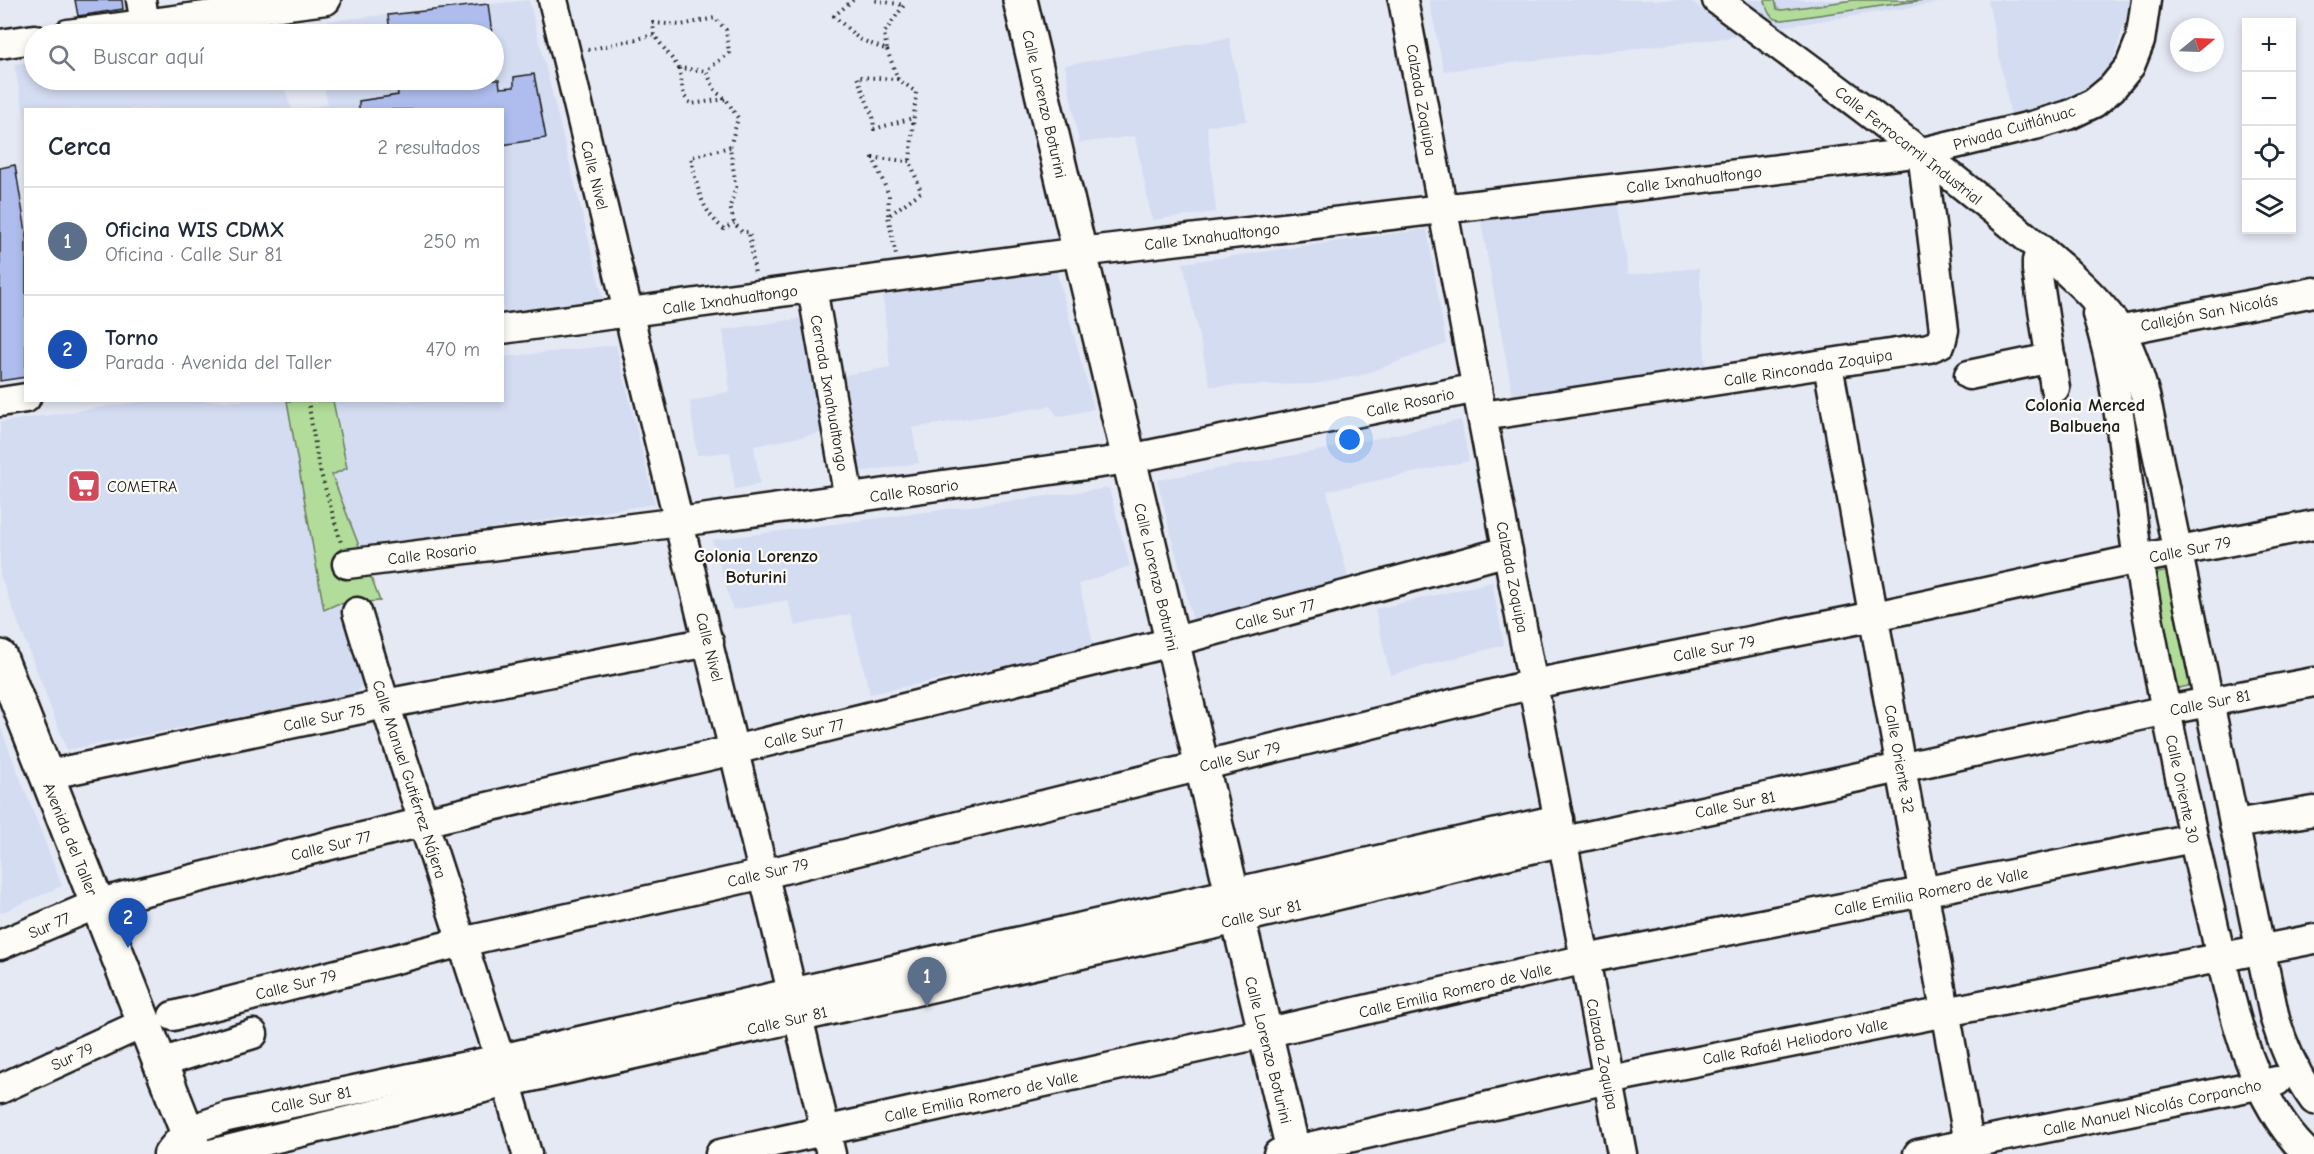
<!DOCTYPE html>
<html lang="es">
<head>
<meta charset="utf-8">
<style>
  :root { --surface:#fff; --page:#f2f2f3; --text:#1f2937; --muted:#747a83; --line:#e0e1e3; --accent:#d1495b }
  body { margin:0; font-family:"Comic Neue",sans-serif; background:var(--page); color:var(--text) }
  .controls { position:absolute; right:18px; top:18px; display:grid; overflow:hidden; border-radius:0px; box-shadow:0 3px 9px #0003 }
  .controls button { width:54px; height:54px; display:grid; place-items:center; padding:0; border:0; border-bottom:2px solid var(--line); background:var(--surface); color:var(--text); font:30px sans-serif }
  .compass { position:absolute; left:2170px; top:18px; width:54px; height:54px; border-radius:50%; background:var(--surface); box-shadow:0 3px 9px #0003; rotate:71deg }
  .you { position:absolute; left:1350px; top:440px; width:21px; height:21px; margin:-15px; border:4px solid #fff; border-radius:50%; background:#1a73e8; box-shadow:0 0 0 9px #1a73e833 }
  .badge { display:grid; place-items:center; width:39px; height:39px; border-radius:50%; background:var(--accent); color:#fff; font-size:20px; font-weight:700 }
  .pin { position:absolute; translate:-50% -50px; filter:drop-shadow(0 2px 3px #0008) }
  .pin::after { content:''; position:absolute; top:32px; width:21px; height:18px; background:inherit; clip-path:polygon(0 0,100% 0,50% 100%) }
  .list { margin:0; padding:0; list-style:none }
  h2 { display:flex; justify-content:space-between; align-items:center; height:78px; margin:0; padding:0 24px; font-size:26px }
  h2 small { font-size:20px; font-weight:400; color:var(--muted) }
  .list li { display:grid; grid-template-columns:39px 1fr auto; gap:18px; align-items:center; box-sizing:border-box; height:108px; padding:0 24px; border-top:2px solid var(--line) }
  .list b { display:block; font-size:22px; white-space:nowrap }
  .list p { margin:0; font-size:20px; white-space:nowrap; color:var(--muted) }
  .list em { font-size:20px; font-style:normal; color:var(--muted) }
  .icon { flex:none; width:33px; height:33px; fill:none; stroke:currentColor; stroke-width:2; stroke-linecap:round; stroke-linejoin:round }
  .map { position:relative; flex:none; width:2314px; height:1154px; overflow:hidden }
  .search { position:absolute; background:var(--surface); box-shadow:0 3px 9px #0003; left:24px; top:24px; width:480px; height:66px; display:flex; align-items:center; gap:15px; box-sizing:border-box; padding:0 21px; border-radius:33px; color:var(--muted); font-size:22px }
  .panel { position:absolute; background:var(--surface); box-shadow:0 3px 9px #0003; left:24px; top:108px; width:480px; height:294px; border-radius:0px }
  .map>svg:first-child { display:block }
  .built { fill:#d4dcf2 }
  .green { fill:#b2dc9a; stroke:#677c5b; stroke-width:1.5 }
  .building { fill:#aebded; stroke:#1c1c1c; stroke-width:1.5 }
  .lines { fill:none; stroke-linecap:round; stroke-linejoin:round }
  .minor-casing { stroke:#1c1c1c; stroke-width:33 }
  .major-casing { stroke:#1c1c1c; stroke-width:38 }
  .path { stroke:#1c1c1c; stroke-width:4; stroke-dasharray:1.5 4.5; stroke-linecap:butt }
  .minor { stroke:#fdfcf7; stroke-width:28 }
  .major { stroke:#fdfcf7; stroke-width:33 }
  .labels { text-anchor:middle; stroke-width:4.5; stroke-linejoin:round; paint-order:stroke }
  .street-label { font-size:16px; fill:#1c1c1c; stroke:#fdfcf7 }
  .poi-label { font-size:16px; fill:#1c1c1c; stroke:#fdfcf7; text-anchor:start }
  .neighbourhood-label { font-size:18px; font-weight:bold; fill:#1c1c1c; stroke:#fdfcf7 }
</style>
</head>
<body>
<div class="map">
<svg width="2314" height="1154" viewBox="0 0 2314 1154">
  <rect width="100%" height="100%" fill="#e5e9f4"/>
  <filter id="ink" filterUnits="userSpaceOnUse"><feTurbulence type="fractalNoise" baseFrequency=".0167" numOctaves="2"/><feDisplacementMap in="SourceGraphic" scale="12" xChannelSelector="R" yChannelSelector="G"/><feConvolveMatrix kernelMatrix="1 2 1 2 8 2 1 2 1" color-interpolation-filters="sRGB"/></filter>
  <g filter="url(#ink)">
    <g class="built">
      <path d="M 529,0 L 603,298 L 503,312 L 502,110 L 303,110 L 328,104 L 322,80 L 494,80 L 494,34 L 310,34 L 308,23 Z"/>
      <path d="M 1429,0 L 1689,0 L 1740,36 L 1444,71 Z"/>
      <path d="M 1745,0 L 1958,0 L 1781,27 Z"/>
      <path d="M 1988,0 L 2131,0 L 2110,72 L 2064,108 L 2012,122 Z"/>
      <path d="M 1229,38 L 1247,121 L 1207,126 L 1216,212 L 1152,220 L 1135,136 L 1079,143 L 1065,65 Z"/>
      <path d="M 34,61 L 34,80 L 281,80 L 292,109 L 26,110 L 25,119 L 14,64 Z"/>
      <path d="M 1616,200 L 1628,275 L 1699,268 L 1706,373 L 1513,398 L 1480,216 Z"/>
      <path d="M 1427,229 L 1446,344 L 1362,375 L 1314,384 L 1210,386 L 1183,263 Z"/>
      <path d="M 1056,269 L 1094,409 L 1058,417 L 1050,406 L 912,428 L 919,463 L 858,472 L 840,376 L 890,367 L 883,296 Z"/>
      <path d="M 810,317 L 827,432 L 754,446 L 760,484 L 735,489 L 730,452 L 697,455 L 690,402 L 730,391 L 723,330 Z"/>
      <path d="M 616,345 L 655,504 L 360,548 L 332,474 L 347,468 L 333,401 L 502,400 L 503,357 Z"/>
      <path d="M 144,401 L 287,401 L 324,609 L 340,604 L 365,678 L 356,694 L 67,750 L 0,575 L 0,422 Z"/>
      <path d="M 1461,420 L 1469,461 L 1327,491 L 1348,578 L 1193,620 L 1157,480 L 1322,450 Z"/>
      <path d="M 1109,488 L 1130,566 L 1079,584 L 1094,647 L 870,694 L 850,614 L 795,626 L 788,600 L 733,610 L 712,540 Z"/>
      <path d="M 1492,582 L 1504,645 L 1390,675 L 1375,609 Z"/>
      <path d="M 0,726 L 62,886 L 0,913 Z"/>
    </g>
    <g class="green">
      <path d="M 1765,0 L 1775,0 L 1777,9 L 1782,10 L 1854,0 L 1924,0 L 1783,20 C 1770,20 1767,12 1765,0 Z"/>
      <path d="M 287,401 L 333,401 L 347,468 L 332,475 L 380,601 L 337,604 L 324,610 Z"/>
      <path d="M 2175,570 L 2198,684 L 2170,690 L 2147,575 Z"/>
    </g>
    <g class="building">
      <path d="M 75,0 L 122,0 L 123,9 L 78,16 Z"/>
      <path d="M 488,4 L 492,34 L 390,34 L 388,15 Z"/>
      <path d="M 534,74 L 546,138 L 502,145 L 502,110 L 359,110 L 359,101 L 398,95 L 396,80 L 499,80 L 500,88 L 514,87 L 514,77 Z"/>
      <path d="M 15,165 L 26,232 L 26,377 L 0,381 L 0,168 Z"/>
    </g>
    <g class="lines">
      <g class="minor-casing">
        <g id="minor">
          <path d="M 141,0 L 145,24"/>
          <path d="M 553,0 L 831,1154"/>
          <path d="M 1403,0 L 1622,1154"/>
          <path d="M 1717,0 C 1814,71 1910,142 2003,218 C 2039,248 2096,292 2120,331 C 2132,351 2138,373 2145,395 L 2275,1019 C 2284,1049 2295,1074 2314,1100"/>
          <path d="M 68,34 L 326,0"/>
          <path d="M 0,44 L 34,39"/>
          <path d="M 2041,250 L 2037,261 L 2037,270 L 2055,388"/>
          <path d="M 812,288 L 849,499"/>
          <path d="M 2097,314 C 2122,393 2125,477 2138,559 C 2158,680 2184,800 2212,918 C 2230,996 2247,1097 2308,1154"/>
          <path d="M 502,329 L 1080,252 L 1922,152 L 2035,125 L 2069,115 L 2094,103 L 2112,88 L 2130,66 L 2140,41 L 2146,0"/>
          <path d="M 2103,334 L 2314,292"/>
          <path d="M 1828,365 L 1971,1154"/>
          <path d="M 1969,375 L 2051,358"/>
          <path d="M 0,402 L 26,398"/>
          <path d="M 1483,416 L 1929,348 L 1941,343 L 1944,330 L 1922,152"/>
          <path d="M 347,564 L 680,522 L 1129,459 L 1477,388"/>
          <path d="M 357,612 L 385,704 L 500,1059 L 527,1154"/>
          <path d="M 46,775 L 385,704 L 709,642"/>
          <path d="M 2234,824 L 2314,811"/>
          <path d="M 0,945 L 97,904 L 129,895 L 423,822 L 734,750 L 1172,642 L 1508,551"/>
          <path d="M 173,1016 L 462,942 L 764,874 L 1533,684 L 1875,616 L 2138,559 L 2314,525"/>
          <path d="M 160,1063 L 253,1034"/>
          <path d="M 0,1089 L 144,1023"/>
          <path d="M 168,1154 L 187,1131 L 227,1117 L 500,1059 L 1559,819"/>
          <path d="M 210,1154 L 505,1083 L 1238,919 L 1564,841 L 2167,710 L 2314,682"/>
          <path d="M 720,1154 L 1265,1033 L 1586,959 L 2193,838"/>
          <path d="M 1278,1154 L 1608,1079 L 2314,939"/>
          <path d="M 1918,1154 L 2277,1081"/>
        </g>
      </g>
      <g class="major-casing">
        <g id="major">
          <path d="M 1020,0 L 1294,1154"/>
          <path d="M 0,657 L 196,1154"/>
        </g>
      </g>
      <g class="path">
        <path d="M 853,0 L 834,16 L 859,39 L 887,50 L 884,33 L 904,5 L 872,0"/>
        <path d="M 654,35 L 653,23 L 681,25 L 715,18 L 726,30 L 729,53 L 706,71"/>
        <path d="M 588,50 L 654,35 L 679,68 L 706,71 L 716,92 L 726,99 L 738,118 L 730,147 L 736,187 L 730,206 L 734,223 L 742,232 L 749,232 L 755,274"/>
        <path d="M 887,50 L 898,79 L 916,92 L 910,161 L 921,192 L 888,216 L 896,255"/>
        <path d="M 679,68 L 684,96 L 691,104 L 726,99"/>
        <path d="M 898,79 L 857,77 L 873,117 L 874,129 L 913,118"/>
        <path d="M 730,147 L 691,157 C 697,186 700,210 724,229 L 734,223"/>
        <path d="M 888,215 L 889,195 L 873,158 L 910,161"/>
        <path d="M 308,400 L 318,463 L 341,543"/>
      </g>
      <use href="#minor" class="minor"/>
      <use href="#major" class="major"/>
    </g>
  </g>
  <defs>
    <g id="supermarket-square" transform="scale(1.725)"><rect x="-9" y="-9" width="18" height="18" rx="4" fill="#d1495b" stroke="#fdfcf7"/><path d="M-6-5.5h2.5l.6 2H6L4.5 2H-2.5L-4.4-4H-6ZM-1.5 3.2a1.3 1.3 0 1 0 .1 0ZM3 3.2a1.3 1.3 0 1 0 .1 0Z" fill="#fff"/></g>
  </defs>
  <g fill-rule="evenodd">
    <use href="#supermarket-square" x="84" y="486"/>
  </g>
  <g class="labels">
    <g class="street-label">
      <text transform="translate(1422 100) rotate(80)" y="6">Calzada Zoquipa</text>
      <text transform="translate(1045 104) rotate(77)" y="6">Calle Lorenzo Boturini</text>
      <text transform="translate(2014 127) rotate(-16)" y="6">Privada Cuitláhuac</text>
      <text transform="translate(1909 145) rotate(38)" y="6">Calle Ferrocarril Industrial</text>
      <text transform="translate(595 175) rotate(76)" y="6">Calle Nivel</text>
      <text transform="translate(1694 179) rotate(-7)" y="6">Calle Ixnahualtongo</text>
      <text transform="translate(1212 236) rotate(-7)" y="6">Calle Ixnahualtongo</text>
      <text transform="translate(730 299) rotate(-8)" y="6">Calle Ixnahualtongo</text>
      <text transform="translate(2209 312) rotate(-11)" y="6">Callejón San Nicolás</text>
      <text transform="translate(1808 367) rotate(-9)" y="6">Calle Rinconada Zoquipa</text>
      <text transform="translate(830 393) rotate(80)" y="6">Cerrada Ixnahualtongo</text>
      <text transform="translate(1410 402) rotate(-12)" y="6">Calle Rosario</text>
      <text transform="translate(914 490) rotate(-8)" y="6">Calle Rosario</text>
      <text transform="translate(2190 549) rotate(-11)" y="6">Calle Sur 79</text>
      <text transform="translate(432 553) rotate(-7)" y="6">Calle Rosario</text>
      <text transform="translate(1157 577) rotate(77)" y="6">Calle Lorenzo Boturini</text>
      <text transform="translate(1513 577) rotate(79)" y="6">Calzada Zoquipa</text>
      <text transform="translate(1275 614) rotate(-15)" y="6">Calle Sur 77</text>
      <text transform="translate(710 647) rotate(76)" y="6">Calle Nivel</text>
      <text transform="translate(1714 648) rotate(-11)" y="6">Calle Sur 79</text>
      <text transform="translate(2210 702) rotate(-11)" y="6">Calle Sur 81</text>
      <text transform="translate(324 717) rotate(-12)" y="6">Calle Sur 75</text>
      <text transform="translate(804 733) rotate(-14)" y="6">Calle Sur 77</text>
      <text transform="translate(1240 756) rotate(-14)" y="6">Calle Sur 79</text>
      <text transform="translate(1900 759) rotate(80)" y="6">Calle Oriente 32</text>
      <text transform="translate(410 779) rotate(72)" y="6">Calle Manuel Gutiérrez Nájera</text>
      <text transform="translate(2183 789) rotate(78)" y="6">Calle Oriente 30</text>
      <text transform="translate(1735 804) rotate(-12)" y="6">Calle Sur 81</text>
      <text transform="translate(71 839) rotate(68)" y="6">Avenida del Taller</text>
      <text transform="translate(331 845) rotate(-14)" y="6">Calle Sur 77</text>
      <text transform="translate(768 872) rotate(-13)" y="6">Calle Sur 79</text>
      <text transform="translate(1931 891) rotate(-11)" y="6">Calle Emilia Romero de Valle</text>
      <text transform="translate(1261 913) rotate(-13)" y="6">Calle Sur 81</text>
      <text transform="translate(49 925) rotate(-23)" y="6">Sur 77</text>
      <text transform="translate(296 984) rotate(-14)" y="6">Calle Sur 79</text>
      <text transform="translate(1455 990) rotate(-13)" y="6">Calle Emilia Romero de Valle</text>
      <text transform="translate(787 1020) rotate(-13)" y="6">Calle Sur 81</text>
      <text transform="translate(1795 1041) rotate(-11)" y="6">Calle Rafaél Heliodoro Valle</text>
      <text transform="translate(1269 1050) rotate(76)" y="6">Calle Lorenzo Boturini</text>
      <text transform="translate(1603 1054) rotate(79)" y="6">Calzada Zoquipa</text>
      <text transform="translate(72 1056) rotate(-25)" y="6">Sur 79</text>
      <text transform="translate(981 1096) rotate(-12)" y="6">Calle Emilia Romero de Valle</text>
      <text transform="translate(311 1099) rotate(-12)" y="6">Calle Sur 81</text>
      <text transform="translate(2152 1107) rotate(-12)" y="6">Calle Manuel Nicolás Corpancho</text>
    </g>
    <g class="poi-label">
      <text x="107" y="492">COMETRA</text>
    </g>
    <g class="neighbourhood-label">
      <text x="2085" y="411">Colonia Merced<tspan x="2085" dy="21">Balbuena</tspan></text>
      <text x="756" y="562">Colonia Lorenzo<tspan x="756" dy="21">Boturini</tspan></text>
    </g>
  </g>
</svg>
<div class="controls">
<button>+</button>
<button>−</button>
<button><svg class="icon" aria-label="locate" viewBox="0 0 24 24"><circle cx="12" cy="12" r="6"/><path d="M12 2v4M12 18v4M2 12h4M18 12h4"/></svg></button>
<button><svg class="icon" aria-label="layers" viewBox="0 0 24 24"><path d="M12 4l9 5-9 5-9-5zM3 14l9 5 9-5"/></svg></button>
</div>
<svg class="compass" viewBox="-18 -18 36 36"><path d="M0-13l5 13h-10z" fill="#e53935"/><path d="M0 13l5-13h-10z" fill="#747a83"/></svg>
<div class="you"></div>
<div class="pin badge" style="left:927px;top:1007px;background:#5c6f8a">1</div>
<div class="pin badge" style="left:128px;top:948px;background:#1a4fb4">2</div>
<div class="search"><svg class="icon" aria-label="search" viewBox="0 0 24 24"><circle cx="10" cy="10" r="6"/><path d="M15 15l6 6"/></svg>Buscar aquí</div>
<section class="panel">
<h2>Cerca<small>2 resultados</small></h2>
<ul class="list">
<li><span class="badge" style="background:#5c6f8a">1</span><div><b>Oficina WIS CDMX</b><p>Oficina · Calle Sur 81</p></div><em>250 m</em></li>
<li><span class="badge" style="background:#1a4fb4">2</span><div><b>Torno</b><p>Parada · Avenida del Taller</p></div><em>470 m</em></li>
</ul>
</section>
</div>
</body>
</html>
